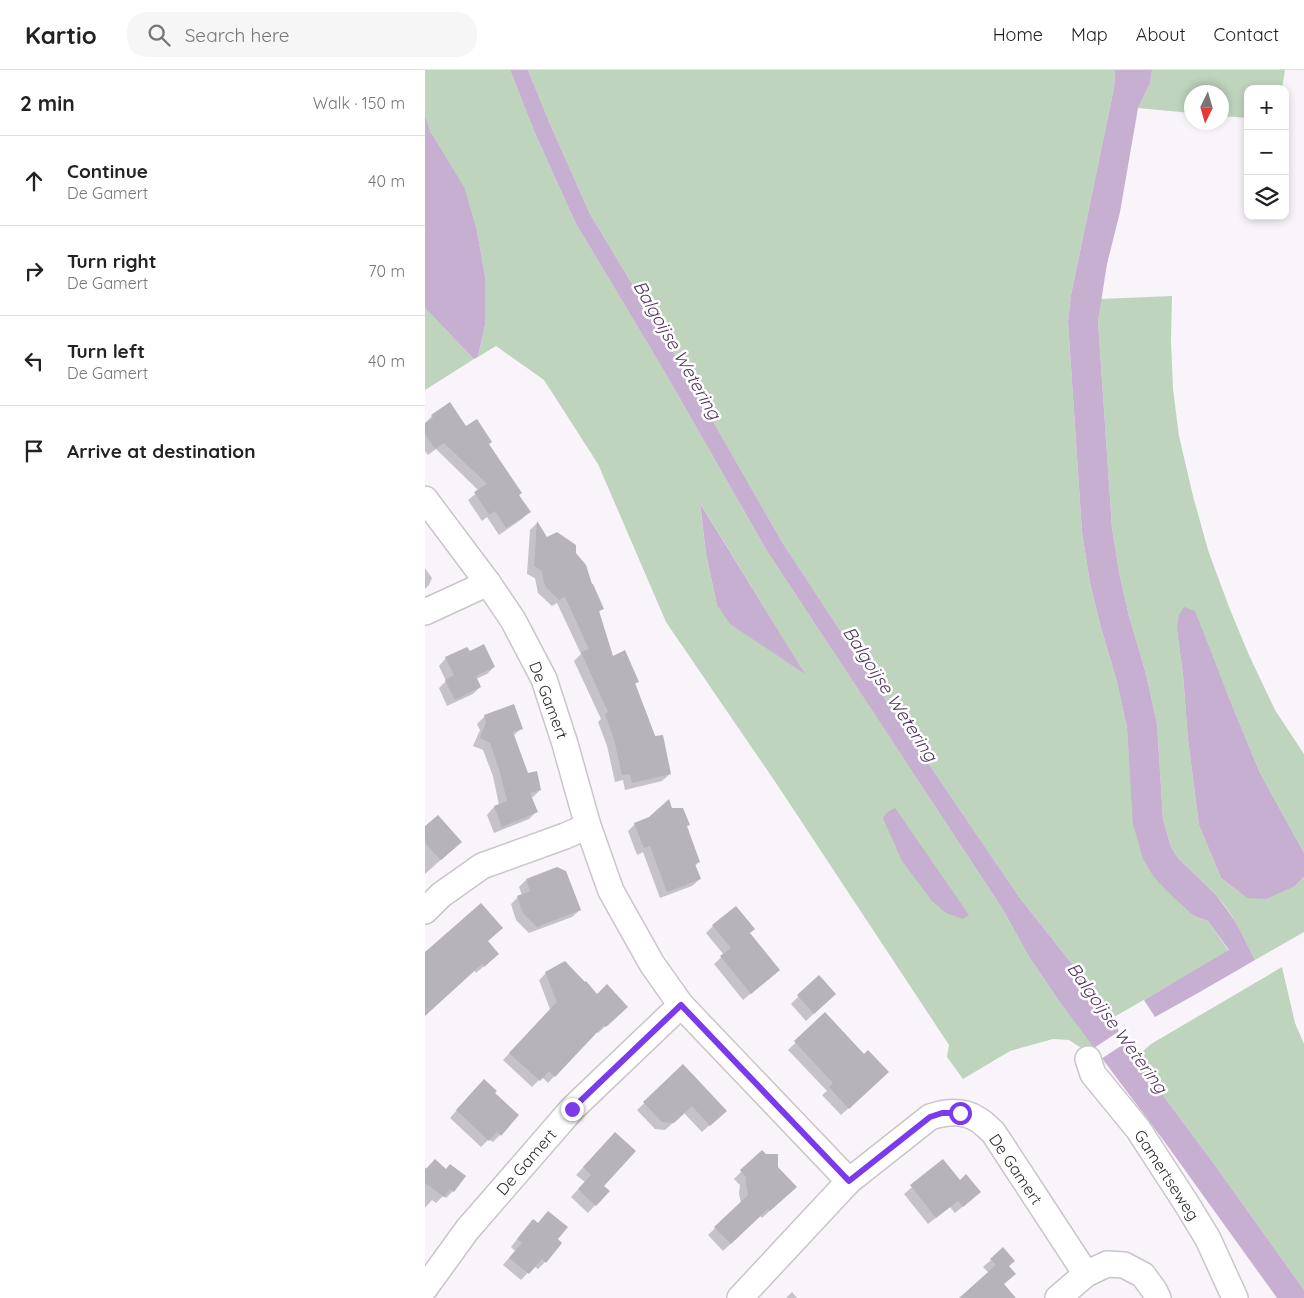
<!DOCTYPE html>
<html lang="en">
<head>
<meta charset="utf-8">
<style>
  :root { --surface:#fff; --page:#f6f6f6; --text:#222; --muted:#767676; --line:#e0e0e0 }
  body { margin:0; font-family:Quicksand,sans-serif; background:var(--page); color:var(--text) }
  .controls { position:absolute; right:15px; top:15px; display:grid; overflow:hidden; border-radius:10px; box-shadow:0 2px 8px #0003 }
  .controls button { width:45px; height:45px; display:grid; place-items:center; padding:0; border:0; border-bottom:1px solid var(--line); background:var(--surface); color:var(--text); font:25px sans-serif }
  .compass { position:absolute; left:759px; top:15px; width:45px; height:45px; border-radius:50%; background:var(--surface); box-shadow:0 2px 8px #0003; rotate:185deg }
  .stop { position:absolute; width:15px; height:15px; margin:-11px; border:4px solid #7c3aed; border-radius:50%; background:#fff }
  .stop.end { background:#7c3aed; border-color:#fff; box-shadow:0 1px 5px #0008 }
  .list { margin:0; padding:0; list-style:none }
  h2 { display:flex; justify-content:space-between; align-items:center; height:65px; margin:0; padding:0 20px; font-size:21px }
  h2 small { font-size:16px; font-weight:400; color:var(--muted) }
  .list li { display:grid; grid-template-columns:32px 1fr auto; gap:15px; align-items:center; box-sizing:border-box; height:90px; padding:0 20px; border-top:1px solid var(--line) }
  .list b { display:block; font-size:19px; white-space:nowrap }
  .list p { margin:0; font-size:16px; white-space:nowrap; color:var(--muted) }
  .list em { font-size:16px; font-style:normal; color:var(--muted) }
  .icon { flex:none; width:28px; height:28px; fill:none; stroke:currentColor; stroke-width:2; stroke-linecap:round; stroke-linejoin:round }
  .map { position:relative; flex:none; width:879px; height:1228px; overflow:hidden }
  header { display:flex; align-items:center; gap:30px; box-sizing:border-box; height:70px; padding:0 25px; background:var(--surface); border-bottom:1px solid var(--line) }
  header strong { font-size:24px }
  nav { display:flex; gap:28px; margin-inline-start:auto; font-size:18px }
  .search { width:350px; height:45px; background:var(--page); display:flex; align-items:center; gap:12px; box-sizing:border-box; padding:0 18px; border-radius:20px; color:var(--muted); font-size:19px }
  main { display:flex }
  aside { flex:1; background:var(--surface) }
  .map>svg:first-child { display:block }
  .green { fill:#bed4bc; fill-rule:evenodd }
  .water { fill:#c6afd1 }
  .pier { fill:#f8f4fa }
  .shadow { fill:#0003 }
  .building { fill:#b7b4b9 }
  .lines { fill:none; stroke-linecap:round; stroke-linejoin:round }
  .minor-casing { stroke:#c9c5ca; stroke-width:28 }
  .minor { stroke:#fff; stroke-width:25 }
  .route { stroke:#7c3aed; stroke-width:6 }
  .labels { text-anchor:middle; stroke-width:5; stroke-linejoin:round; paint-order:stroke }
  .street-label { font-size:16px; fill:#2d2b2d; stroke:#fff }
  .water-label { font-size:18px; font-style:italic; fill:#533360; stroke:#fff }
</style>
</head>
<body>
<header>
<strong>Kartio</strong>
<div class="search"><svg class="icon" aria-label="search" viewBox="0 0 24 24"><circle cx="10" cy="10" r="6"/><path d="M15 15l6 6"/></svg>Search here</div>
<nav><a>Home</a><a>Map</a><a>About</a><a>Contact</a></nav>
</header>
<main>
<aside>
<h2>2 min<small>Walk · 150 m</small></h2>
<ul class="list">
<li><svg class="icon" aria-label="ahead" viewBox="0 0 24 24"><path d="M12 20V5M6 11l6-6 6 6"/></svg><div><b>Continue</b><p>De Gamert</p></div><em>40 m</em></li>
<li><svg class="icon" aria-label="right" viewBox="0 0 24 24"><path d="M7 20v-9h11M14 6l5 5-5 5"/></svg><div><b>Turn right</b><p>De Gamert</p></div><em>70 m</em></li>
<li><svg class="icon" aria-label="left" viewBox="0 0 24 24"><path d="M17 20v-9H6M10 6l-5 5 5 5"/></svg><div><b>Turn left</b><p>De Gamert</p></div><em>40 m</em></li>
<li><svg class="icon" aria-label="arrive" viewBox="0 0 24 24"><path d="M6 21V4h12l-3 4 3 4H6"/></svg><div><b>Arrive at destination</b></div></li>
</ul>
</aside>
<div class="map">
<svg width="879" height="1228" viewBox="0 0 879 1228">
  <rect width="100%" height="100%" fill="#f8f4fa"/>
  <g class="green">
    <path d="M 0,0 L 85,0 L 109,61 L 150,152 L 242,306 L 342,481 L 577,838 L 603,885 L 634,931 L 674,983 L 669,986 L 644,970 L 628,969 L 585,981 L 538,1009 L 522,987 L 524,975 L 353,716 L 241,552 L 173,394 L 119,310 L 71,276 L 53,287 L 60,255 L 60,206 L 52,161 L 6,63 L 0,45 ZM 275,434 L 276,434 L 379,603 L 346,580 L 292,535 L 281,484 Z"/>
    <path d="M 103,0 L 690,0 L 689,18 L 646,225 L 643,251 L 657,462 L 665,513 L 675,554 L 692,612 L 702,658 L 705,699 L 769,846 L 783,851 L 804,881 L 689,947 L 594,827 L 478,656 L 357,472 L 257,297 L 165,144 L 125,54 Z"/>
    <path d="M 727,0 L 860,0 L 857,19 L 823,19 L 823,48 L 797,46 L 796,22 L 766,22 L 766,43 L 713,38 L 725,14 Z"/>
    <path d="M 747,226 L 746,271 L 748,319 L 754,366 L 768,426 L 783,480 L 804,537 L 823,583 L 850,640 L 879,684 L 879,783 L 835,703 L 802,623 L 752,560 L 758,605 L 763,670 L 774,755 L 796,808 L 822,828 L 870,816 L 879,807 L 879,862 L 830,890 L 813,856 L 801,837 L 791,825 L 753,788 L 746,777 L 738,749 L 732,654 L 721,604 L 704,546 L 695,507 L 687,458 L 673,251 L 676,229 Z"/>
    <path d="M 0,238 L 49,289 L 0,320 Z"/>
    <path d="M 857,897 L 870,953 L 879,974 L 879,1220 L 792,1098 L 710,988 L 726,974 Z"/>
  </g>
  <g class="water">
    <path d="M 85,0 L 103,0 L 125,54 L 165,144 L 257,297 L 357,472 L 478,656 L 594,827 L 689,947 L 696,969 L 792,1098 L 879,1220 L 879,1228 L 852,1228 L 739,1071 L 634,931 L 603,885 L 577,838 L 342,481 L 242,306 L 150,152 L 109,61 Z"/>
    <path d="M 690,0 L 727,0 L 725,14 L 713,38 L 695,142 L 682,194 L 673,251 L 687,458 L 695,507 L 704,546 L 721,604 L 732,654 L 738,749 L 746,777 L 753,788 L 791,825 L 801,838 L 813,856 L 830,890 L 773,923 L 730,947 L 719,930 L 804,880 L 783,851 L 769,846 L 742,821 L 729,807 L 718,789 L 708,754 L 702,658 L 692,612 L 675,554 L 665,513 L 657,462 L 643,251 L 646,225 L 689,18 Z"/>
    <path d="M 0,45 L 6,63 L 39,117 L 52,161 L 60,206 L 60,255 L 53,287 L 49,289 L 0,238 Z"/>
    <path d="M 275,433 L 380,604 L 305,554 L 292,535 L 281,484 Z"/>
    <path d="M 759,537 L 770,541 L 802,623 L 835,703 L 879,783 L 879,807 L 870,816 L 841,829 L 822,828 L 796,808 L 774,755 L 763,670 L 758,605 L 752,560 L 754,545 Z"/>
    <path d="M 470,738 L 544,845 L 538,849 L 521,843 L 507,831 L 477,791 L 458,748 L 464,741 Z"/>
  </g>
  <path class="pier" d="M 696,960 L 699,968 L 702,972 L 676,989 L 669,978 Z"/>
  <g class="shadow">
    <path d="M 7,346 L 41,358 L 63,375 L 104,442 L 97,449 L 74,465 L 62,447 L 57,451 L 43,430 L 54,421 L 11,379 L 3,385 L 0,381 L 0,353 Z"/>
    <path d="M 112,453 L 122,468 L 150,483 L 178,538 L 173,543 L 187,588 L 213,611 L 210,614 L 245,704 L 237,711 L 200,720 L 198,710 L 190,712 L 182,676 L 173,652 L 176,649 L 149,591 L 156,584 L 132,533 L 127,536 L 113,523 L 110,508 L 102,504 L 105,460 Z"/>
    <path d="M 0,498 L 7,508 L 4,515 L 0,519 Z"/>
    <path d="M 44,583 L 69,597 L 62,604 L 51,609 L 55,617 L 48,624 L 22,636 L 14,618 L 21,611 L 14,596 L 21,588 Z"/>
    <path d="M 60,646 L 97,658 L 88,666 L 102,705 L 115,720 L 108,727 L 105,728 L 111,742 L 104,749 L 69,763 L 62,745 L 69,737 L 74,735 L 68,706 L 58,680 L 48,676 L 55,660 L 52,654 Z"/>
    <path d="M 246,740 L 261,757 L 274,792 L 270,796 L 275,809 L 267,816 L 235,828 L 218,782 L 212,785 L 203,761 L 210,754 Z"/>
    <path d="M 0,758 L 28,779 L 0,804 Z"/>
    <path d="M 101,810 L 155,840 L 147,847 L 104,863 L 91,850 L 86,834 L 93,827 L 97,825 L 94,817 Z"/>
    <path d="M 288,856 L 324,864 L 354,900 L 318,930 L 289,894 L 299,885 L 281,863 Z"/>
    <path d="M 62,872 L 65,891 L 51,903 L 49,900 L 0,944 L 0,884 Z"/>
    <path d="M 121,903 L 172,925 L 195,943 L 173,963 L 171,961 L 123,1013 L 117,1007 L 107,1017 L 78,990 L 125,939 L 114,910 Z"/>
    <path d="M 393,907 L 402,931 L 381,951 L 366,934 Z"/>
    <path d="M 400,944 L 455,1009 L 416,1045 L 397,1025 L 402,1021 L 363,980 Z"/>
    <path d="M 258,996 L 300,1041 L 277,1062 L 259,1043 L 240,1060 L 230,1059 L 212,1040 Z"/>
    <path d="M 51,1018 L 68,1023 L 75,1065 L 68,1072 L 64,1069 L 56,1077 L 25,1048 Z"/>
    <path d="M 183,1071 L 178,1116 L 183,1121 L 163,1143 L 146,1127 L 160,1112 L 151,1105 Z"/>
    <path d="M 337,1081 L 352,1097 L 363,1124 L 337,1148 L 335,1146 L 298,1181 L 283,1165 L 316,1133 L 314,1123 L 315,1115 L 309,1109 Z"/>
    <path d="M 518,1091 L 547,1129 L 530,1143 L 525,1137 L 503,1154 L 479,1124 Z"/>
    <path d="M 0,1097 L 2,1099 L 21,1100 L 28,1121 L 21,1128 L 18,1126 L 11,1133 L 7,1130 L 0,1138 Z"/>
    <path d="M 123,1142 L 131,1169 L 120,1192 L 113,1199 L 109,1196 L 96,1210 L 78,1195 L 90,1181 L 86,1177 L 101,1158 L 112,1154 Z"/>
    <path d="M 566,1190 L 583,1197 L 578,1215 L 584,1221 L 577,1228 L 536,1228 L 564,1203 L 558,1197 Z"/>
    <path d="M 367,1222 L 372,1228 L 361,1228 Z"/>
  </g>
  <g class="building">
    <path d="M 25,332 L 41,356 L 52,349 L 67,372 L 64,374 L 97,423 L 94,425 L 106,442 L 81,458 L 70,441 L 64,445 L 49,422 L 62,414 L 19,373 L 10,379 L 0,364 L 0,353 L 8,348 L 6,345 Z"/>
    <path d="M 112,451 L 122,467 L 132,462 L 151,475 L 151,483 L 161,495 L 167,514 L 168,514 L 179,539 L 174,541 L 188,586 L 200,580 L 214,612 L 210,613 L 230,666 L 238,665 L 246,704 L 207,713 L 205,704 L 197,705 L 189,669 L 180,644 L 183,642 L 156,582 L 164,579 L 140,527 L 134,530 L 121,517 L 119,513 L 117,501 L 109,496 Z"/>
    <path d="M 59,574 L 70,597 L 51,606 L 56,617 L 30,630 L 20,610 L 29,605 L 20,587 L 42,577 L 45,581 Z"/>
    <path d="M 89,634 L 98,659 L 88,662 L 103,703 L 112,701 L 116,720 L 105,723 L 113,742 L 77,757 L 69,736 L 82,731 L 74,699 L 65,673 L 55,668 L 61,652 L 59,645 Z"/>
    <path d="M 244,729 L 247,738 L 258,738 L 265,755 L 262,756 L 275,792 L 270,794 L 276,809 L 242,822 L 225,776 L 219,778 L 209,753 L 224,747 Z"/>
    <path d="M 13,745 L 37,772 L 16,790 L 0,773 L 0,756 Z"/>
    <path d="M 132,797 L 141,801 L 156,840 L 112,857 L 98,843 L 92,826 L 105,821 L 101,809 Z"/>
    <path d="M 56,833 L 78,858 L 63,871 L 74,884 L 59,897 L 57,894 L 0,946 L 0,882 Z"/>
    <path d="M 311,836 L 330,859 L 325,863 L 355,900 L 326,924 L 295,886 L 306,878 L 287,855 Z"/>
    <path d="M 140,891 L 160,912 L 161,911 L 172,924 L 182,914 L 203,937 L 181,957 L 179,955 L 130,1007 L 124,1001 L 115,1011 L 84,983 L 132,932 L 120,902 Z"/>
    <path d="M 394,905 L 411,924 L 389,944 L 372,925 Z"/>
    <path d="M 400,942 L 439,984 L 443,980 L 464,1002 L 424,1039 L 404,1017 L 408,1013 L 369,971 Z"/>
    <path d="M 258,994 L 302,1041 L 285,1056 L 267,1036 L 249,1053 L 237,1052 L 218,1032 Z"/>
    <path d="M 59,1009 L 72,1021 L 70,1023 L 94,1045 L 76,1066 L 72,1062 L 64,1071 L 31,1040 Z"/>
    <path d="M 190,1062 L 211,1081 L 179,1116 L 185,1121 L 171,1136 L 153,1119 L 166,1105 L 158,1097 Z"/>
    <path d="M 337,1080 L 341,1084 L 353,1084 L 353,1097 L 372,1117 L 345,1141 L 343,1139 L 306,1174 L 289,1157 L 323,1125 L 321,1115 L 321,1107 L 315,1100 Z"/>
    <path d="M 10,1089 L 21,1099 L 25,1094 L 41,1106 L 29,1122 L 25,1119 L 19,1127 L 0,1113 L 0,1100 Z"/>
    <path d="M 518,1089 L 535,1110 L 541,1104 L 556,1122 L 538,1137 L 533,1131 L 511,1148 L 485,1115 Z"/>
    <path d="M 123,1141 L 143,1157 L 133,1169 L 137,1173 L 121,1193 L 117,1189 L 104,1204 L 84,1188 L 97,1173 L 92,1169 L 108,1149 L 113,1153 Z"/>
    <path d="M 578,1177 L 590,1191 L 584,1196 L 591,1204 L 579,1214 L 591,1228 L 534,1228 L 571,1195 L 565,1189 Z"/>
  </g>
  <g class="lines">
    <g class="minor-casing">
      <g id="minor">
        <path d="M 0,429 L 63,513 L 88,550 L 119,609 L 140,674 L 163,756 L 186,821 L 227,894 L 256,935 L 424,1111"/>
        <path d="M 0,542 L 63,513"/>
        <path d="M 0,841 L 16,825 L 57,796 L 140,766 L 163,756"/>
        <path d="M 663,989 L 668,1004 L 713,1059 L 763,1136 L 783,1169 L 810,1228"/>
        <path d="M 0,1218 L 42,1160 L 147,1039 L 256,935"/>
        <path d="M 315,1228 L 424,1111 L 505,1047 C 520,1042 538,1040 552,1049 C 558,1052 563,1058 568,1062 L 661,1204"/>
        <path d="M 633,1228 L 661,1204 L 682,1194 L 699,1195 L 718,1205 L 729,1220 L 733,1228"/>
      </g>
    </g>
    <use href="#minor" class="minor"/>
  </g>
  <g class="lines">
    <path class="route" d="M 147,1039 L 256,935 L 424,1111 L 505,1047 L 517,1043 L 535,1043"/>
  </g>
  <g class="labels">
    <g class="street-label">
      <text transform="translate(124 630) rotate(69)" y="6">De Gamert</text>
      <text transform="translate(101 1092) rotate(-49)" y="6">De Gamert</text>
      <text transform="translate(591 1099) rotate(56)" y="6">De Gamert</text>
      <text transform="translate(742 1105) rotate(57)" y="6">Gamertseweg</text>
    </g>
    <g class="water-label">
      <text transform="translate(252 280) rotate(60)" y="6">Balgoijse Wetering</text>
      <text transform="translate(465 624) rotate(57)" y="6">Balgoijse Wetering</text>
      <text transform="translate(692 958) rotate(54)" y="6">Balgoijse Wetering</text>
    </g>
  </g>
</svg>
<div class="controls">
<button>+</button>
<button>−</button>
<button><svg class="icon" aria-label="layers" viewBox="0 0 24 24"><path d="M12 4l9 5-9 5-9-5zM3 14l9 5 9-5"/></svg></button>
</div>
<svg class="compass" viewBox="-18 -18 36 36"><path d="M0-13l5 13h-10z" fill="#e53935"/><path d="M0 13l5-13h-10z" fill="#767676"/></svg>
<div class="stop" style="left:535px;top:1043px"></div>
<div class="stop end" style="left:147px;top:1039px"></div>
</div>
</main>
</body>
</html>
